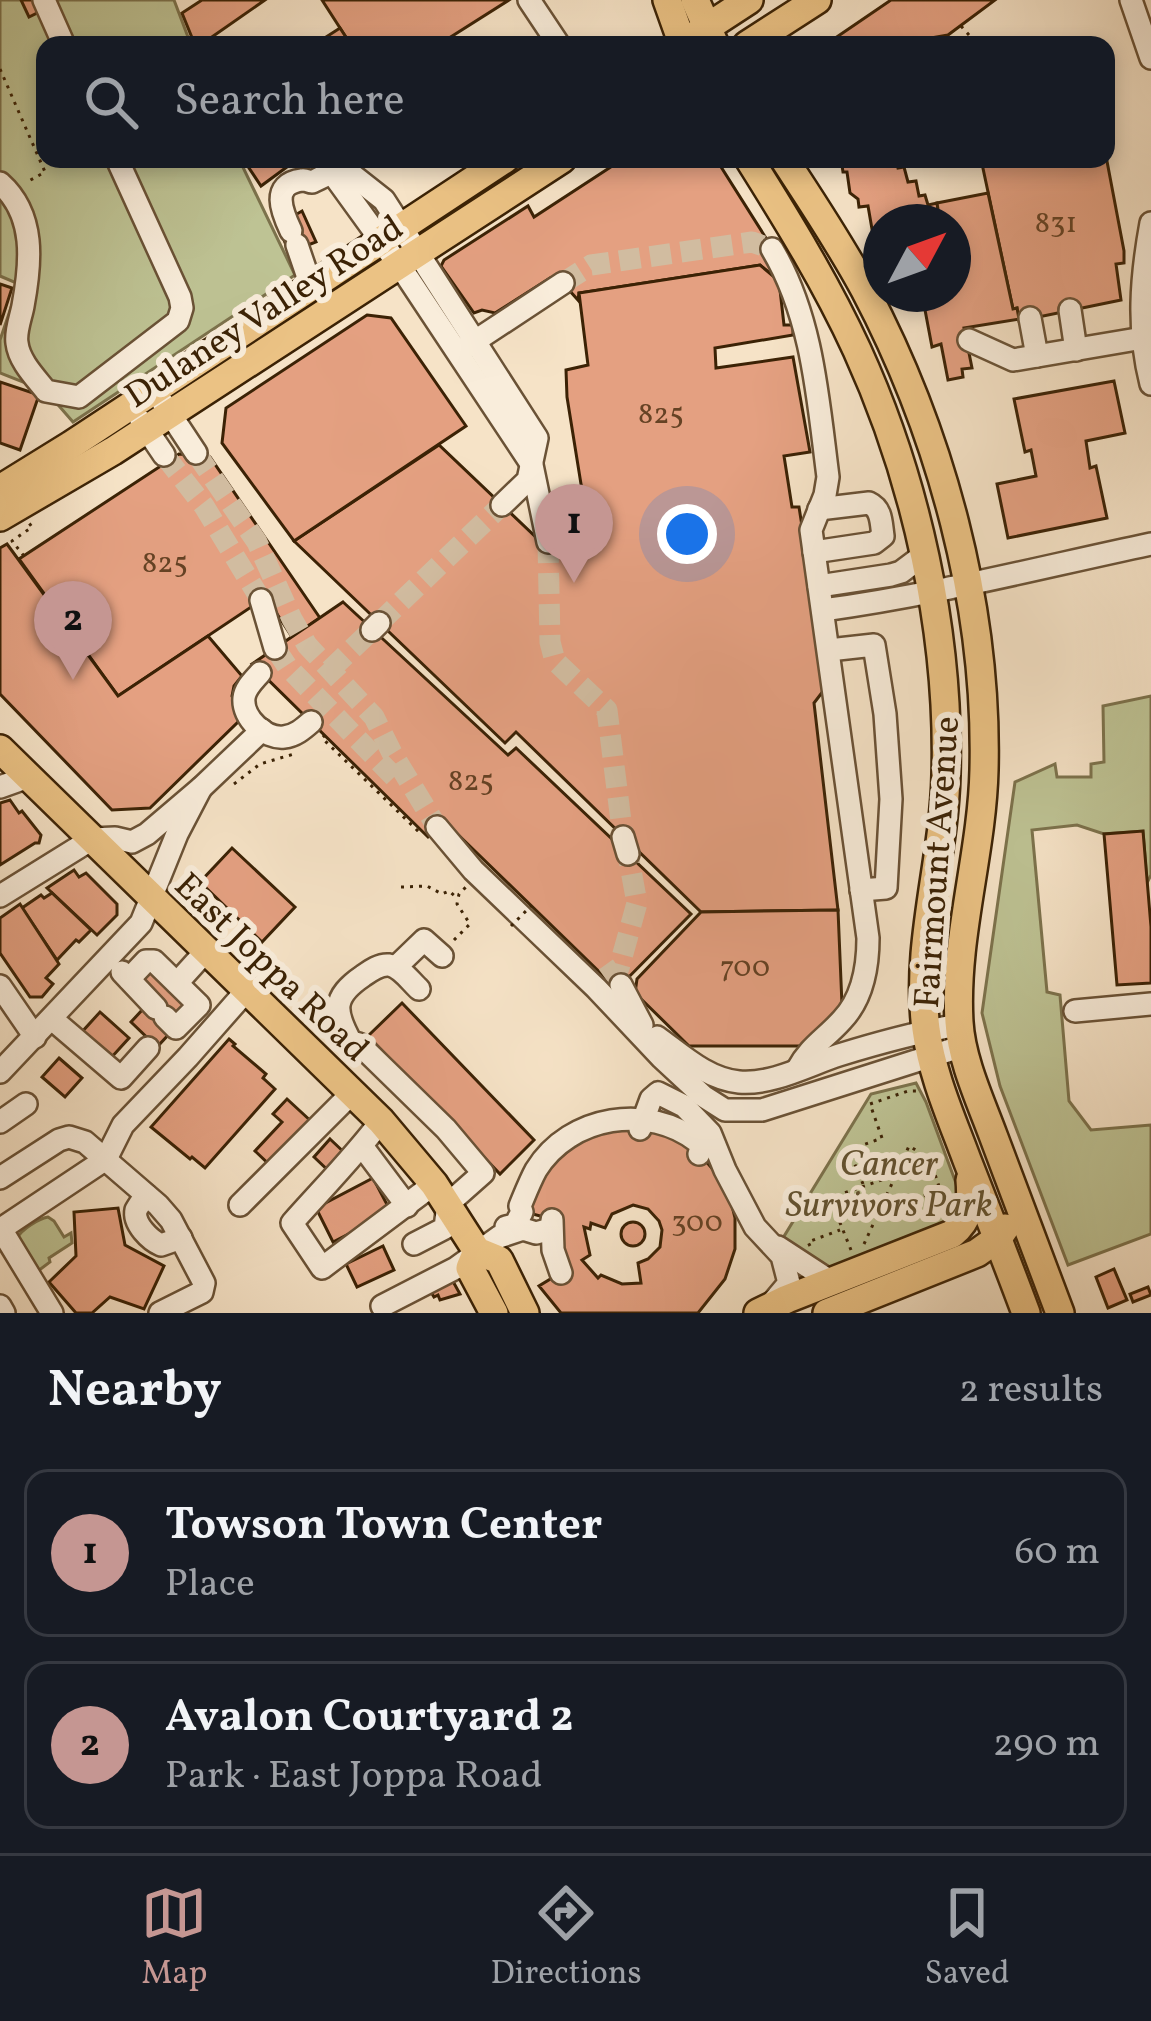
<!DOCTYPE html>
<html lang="en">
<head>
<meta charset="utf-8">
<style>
  :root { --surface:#171b24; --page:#20242c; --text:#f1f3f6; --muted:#9ea1a6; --line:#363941; --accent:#c59692 }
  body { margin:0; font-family:Vollkorn,serif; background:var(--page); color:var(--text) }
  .compass { position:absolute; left:863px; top:204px; width:108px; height:108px; border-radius:50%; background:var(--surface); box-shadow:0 6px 18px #0003; rotate:49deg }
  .you { position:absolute; left:687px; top:534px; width:42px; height:42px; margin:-30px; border:9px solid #fff; border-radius:50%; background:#1a73e8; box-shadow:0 0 0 18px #1a73e833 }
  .badge { display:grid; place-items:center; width:78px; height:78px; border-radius:50%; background:var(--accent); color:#111; font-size:39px; font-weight:700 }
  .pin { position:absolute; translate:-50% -99px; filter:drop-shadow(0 3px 6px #0008) }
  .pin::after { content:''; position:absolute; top:63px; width:42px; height:36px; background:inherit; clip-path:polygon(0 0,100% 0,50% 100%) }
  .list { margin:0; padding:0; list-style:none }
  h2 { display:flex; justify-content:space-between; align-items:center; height:156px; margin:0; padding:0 48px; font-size:51px }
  h2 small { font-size:39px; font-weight:400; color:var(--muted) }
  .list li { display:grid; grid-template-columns:78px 1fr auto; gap:36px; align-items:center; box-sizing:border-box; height:168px; margin:0 24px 24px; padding:0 24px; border:3px solid var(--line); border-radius:24px }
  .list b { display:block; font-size:45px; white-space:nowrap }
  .list p { margin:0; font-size:39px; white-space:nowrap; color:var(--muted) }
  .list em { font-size:39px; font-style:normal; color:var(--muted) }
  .icon { flex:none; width:66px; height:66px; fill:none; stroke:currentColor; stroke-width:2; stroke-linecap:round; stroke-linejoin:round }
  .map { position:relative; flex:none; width:1151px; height:1313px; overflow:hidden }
  .search { position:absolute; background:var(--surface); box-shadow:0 6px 18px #0003; left:36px; right:36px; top:36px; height:132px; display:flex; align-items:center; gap:30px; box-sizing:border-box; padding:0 42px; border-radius:24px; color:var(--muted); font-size:45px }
  .sheet { height:540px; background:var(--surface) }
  nav { display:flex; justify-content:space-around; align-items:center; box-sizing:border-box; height:168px; border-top:3px solid var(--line); background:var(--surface); font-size:33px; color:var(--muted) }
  nav a { display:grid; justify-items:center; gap:6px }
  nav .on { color:var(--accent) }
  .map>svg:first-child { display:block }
  .green { fill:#bec394; stroke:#7c724c; stroke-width:3 }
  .building { fill:#e4a081; stroke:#3b2205; stroke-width:3; fill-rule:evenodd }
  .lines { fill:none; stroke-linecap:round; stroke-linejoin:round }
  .minor-tunnel { stroke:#d1bca0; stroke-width:21; stroke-dasharray:21 10; stroke-linecap:butt }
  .minor-casing { stroke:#6a5236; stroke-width:26 }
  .major-casing { stroke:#3b2205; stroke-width:32 }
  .path { stroke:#3b2205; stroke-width:3; stroke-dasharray:3 6; stroke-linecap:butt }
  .minor { stroke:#f9eddb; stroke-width:21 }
  .major { stroke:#ebc284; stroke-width:27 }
  .path-bridge { stroke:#3b2205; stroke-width:3; stroke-dasharray:3 6; stroke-linecap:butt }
  .labels { text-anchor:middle; stroke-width:12; stroke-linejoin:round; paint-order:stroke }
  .number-label { font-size:30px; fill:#654224 }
  .street-label { font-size:36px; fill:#3b2205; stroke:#f9eddb }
  .park-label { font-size:36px; font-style:italic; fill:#625230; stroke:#f9eddb }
</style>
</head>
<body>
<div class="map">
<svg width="1151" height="1313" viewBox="0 0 1151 1313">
  <rect width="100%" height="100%" fill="#f6e3c7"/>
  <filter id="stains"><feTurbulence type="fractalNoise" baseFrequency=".00167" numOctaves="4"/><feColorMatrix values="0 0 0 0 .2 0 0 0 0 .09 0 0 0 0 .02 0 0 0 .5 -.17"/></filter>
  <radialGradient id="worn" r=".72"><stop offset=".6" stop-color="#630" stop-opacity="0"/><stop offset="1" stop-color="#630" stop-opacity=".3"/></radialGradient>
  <g class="green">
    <path d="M 0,0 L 174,0 L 191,45 L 45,45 L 45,159 L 239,159 L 295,275 L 73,422 L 46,391 L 0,373 L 0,340 L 19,284 L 0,276 Z"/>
    <path d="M 1151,696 L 1151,875 L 1147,883 L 1143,831 L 1104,834 L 1077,825 L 1032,830 L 1047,992 L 1060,995 L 1069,1101 L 1091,1130 L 1151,1125 L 1151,1234 L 1068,1265 L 1000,1086 L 982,1013 L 1015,782 L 1055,764 L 1057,777 L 1091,777 L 1091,764 L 1104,762 L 1103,706 Z"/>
    <path d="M 916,1083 L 926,1102 L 960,1194 L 954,1224 L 829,1273 L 783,1238 L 871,1094 Z"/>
    <path d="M 48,1217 L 54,1221 L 64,1237 L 71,1233 L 72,1243 L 49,1258 L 50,1262 L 38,1271 L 17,1238 C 22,1229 38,1219 48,1217 Z"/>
  </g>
  <g class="building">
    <path d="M 21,0 L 40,0 L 45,9 L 29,17 Z"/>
    <path d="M 202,0 L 265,0 L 209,39 L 212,45 L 195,45 L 182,13 Z"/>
    <path d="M 322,0 L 509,0 L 438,45 L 351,45 Z"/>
    <path d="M 891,0 L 995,0 L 948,35 L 914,41 L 915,45 L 825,45 Z"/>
    <path d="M 340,28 L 351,45 L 319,45 L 320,41 Z"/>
    <path d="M 1106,156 L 1124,251 L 1124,263 L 1116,264 L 1121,300 L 1019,321 L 1017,308 L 1013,309 L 981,159 L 1106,159 Z"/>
    <path d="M 243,159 L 294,159 L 295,161 L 261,186 Z"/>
    <path d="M 623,159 L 716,159 L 771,246 L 779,281 L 760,265 L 579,293 L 578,300 L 560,280 L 550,278 L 495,313 L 482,310 L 474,313 L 441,266 L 444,260 L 528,206 L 534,217 Z"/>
    <path d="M 841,159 L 896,159 L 898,168 L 904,167 L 908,182 L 916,181 L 919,196 L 925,195 L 928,205 L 937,203 L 940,222 L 949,222 L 881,222 L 881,238 L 879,227 L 872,229 L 868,206 L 859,207 L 858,199 L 850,193 L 847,172 L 843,172 Z"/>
    <path d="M 988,193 L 1013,309 L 1017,308 L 1019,319 L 964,328 L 972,368 L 962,369 L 963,377 L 948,380 L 941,344 L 932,347 L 922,294 L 953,294 L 953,273 L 957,273 L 953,222 L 940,222 L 937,203 Z"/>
    <path d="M 302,211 L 316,242 L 308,245 L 306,240 L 288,250 L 282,235 L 295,215 Z"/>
    <path d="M 760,265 L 779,281 L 784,325 L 793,325 L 793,335 L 715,348 L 716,368 L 793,357 L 810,452 L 784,456 L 792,507 L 799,507 L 827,686 L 814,703 L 838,910 L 701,912 L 516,732 L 505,743 L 294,541 L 439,445 L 541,542 L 590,540 L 567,397 L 566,370 L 588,365 L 579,293 Z"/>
    <path d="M 0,284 L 12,288 L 0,325 Z"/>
    <path d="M 367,315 L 391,318 L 466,426 L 294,541 L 222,443 L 226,408 Z"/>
    <path d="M 1114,381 L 1125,433 L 1086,441 L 1090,468 L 1096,466 L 1107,518 L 1008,538 L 997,484 L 1036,476 L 1031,450 L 1025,452 L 1014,399 Z"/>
    <path d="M 0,382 L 39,395 L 20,450 L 0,443 Z"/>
    <path d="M 179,454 L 210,457 L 320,618 L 292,637 L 266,597 L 118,696 L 19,559 Z"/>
    <path d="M 7,544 L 118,696 L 208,636 L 242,676 L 234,686 L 232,696 L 241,719 L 150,808 L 112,810 L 0,694 L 0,548 Z"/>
    <path d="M 343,602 L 508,755 L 516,748 L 691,914 L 617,989 L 444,821 L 428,837 L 252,664 Z"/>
    <path d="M 10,800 L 19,813 L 22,811 L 41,835 L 39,843 L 35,843 L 0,865 L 0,803 Z"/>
    <path d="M 1143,831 L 1151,927 L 1151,983 L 1117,985 L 1104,834 Z"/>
    <path d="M 232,848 L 295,907 L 262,942 L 200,882 Z"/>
    <path d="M 74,870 L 79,877 L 86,873 L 117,904 L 117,915 L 97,935 L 47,888 Z"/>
    <path d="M 52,893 L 91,930 L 79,942 L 76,940 L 57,960 L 22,908 L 41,895 L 44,898 Z"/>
    <path d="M 20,904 L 59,964 L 46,978 L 53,984 L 42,997 L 30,997 L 0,953 L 0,918 Z"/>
    <path d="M 838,910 L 842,1005 L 804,1046 L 689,1046 L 635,993 L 637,979 L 701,912 Z"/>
    <path d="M 146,964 L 193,1007 L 182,1019 L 151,1014 L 135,976 Z"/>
    <path d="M 402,1003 L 534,1140 L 500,1174 L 368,1036 Z"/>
    <path d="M 144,1008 L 170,1033 L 157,1047 L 131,1022 Z"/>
    <path d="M 100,1012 L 129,1038 L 110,1059 L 81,1033 Z"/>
    <path d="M 229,1039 L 235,1044 L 233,1046 L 266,1074 L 263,1078 L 275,1089 L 205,1168 L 192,1157 L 190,1159 L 151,1127 Z"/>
    <path d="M 59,1058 L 82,1078 L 65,1097 L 42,1077 Z"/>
    <path d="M 287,1099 L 313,1123 L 272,1167 L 255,1151 L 282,1122 L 273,1114 Z"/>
    <path d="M 637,1128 L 668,1135 L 696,1150 L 717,1174 L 731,1202 L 735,1218 L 735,1249 L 725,1279 L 698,1313 L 561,1313 L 539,1286 L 570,1267 L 562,1246 L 562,1222 L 529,1213 L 531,1205 L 543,1176 L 553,1164 L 577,1143 L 606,1131 ZM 633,1205 L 648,1209 L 659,1221 L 662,1230 L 660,1247 L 648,1259 L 638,1263 L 641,1283 L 622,1284 L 601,1275 L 598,1278 L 582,1260 L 590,1255 L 584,1227 L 590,1229 L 591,1223 L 605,1228 L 612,1214 Z"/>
    <path d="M 330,1139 L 348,1156 L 332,1174 L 314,1157 Z"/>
    <path d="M 373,1178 L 391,1212 L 333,1242 L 316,1208 Z"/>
    <path d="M 118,1208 L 125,1245 L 164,1266 L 144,1309 L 110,1297 L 92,1313 L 76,1313 L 49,1282 L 76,1256 L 74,1212 Z"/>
    <circle cx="633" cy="1234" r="12"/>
    <path d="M 383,1246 L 394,1270 L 357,1287 L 346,1264 Z"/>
    <path d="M 1114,1269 L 1127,1300 L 1108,1308 L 1096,1277 Z"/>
    <path d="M 450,1276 L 460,1294 L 440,1300 L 438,1295 L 434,1297 L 428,1287 Z"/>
    <path d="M 1148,1287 L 1151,1295 L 1133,1302 L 1130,1294 Z"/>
  </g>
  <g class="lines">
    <g class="minor-tunnel">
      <path d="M 563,283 L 591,265 L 752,242 L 772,249"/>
      <path d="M 196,453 L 257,542 L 292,619 L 307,645 L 374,717 L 392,753 L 437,827"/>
      <path d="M 164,455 L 204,506 L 261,600"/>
      <path d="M 548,542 L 550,642 L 555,661 L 607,710 L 623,837"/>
      <path d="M 379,623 L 502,505"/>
      <path d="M 275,648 L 287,666 L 398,781"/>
      <path d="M 330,670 L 372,630"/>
      <path d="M 605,978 L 619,968 L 637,903 L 628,854"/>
    </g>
    <g class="minor-casing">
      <g id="minor">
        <path d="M 44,0 L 64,45"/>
        <path d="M 529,0 L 559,45"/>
        <path d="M 1131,0 L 1151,58"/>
        <path d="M 322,159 L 406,275 L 532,465 L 548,542"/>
        <path d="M 332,159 L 384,200 L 537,438 L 528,480 L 502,505"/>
        <path d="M 0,183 C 36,215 31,263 23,306 C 21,317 15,332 17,343 C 19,361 35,377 46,391 L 79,397 L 178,321 L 182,308 L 180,297 L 117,159"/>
        <path d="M 1151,223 C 1141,278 1137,329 1151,384"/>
        <path d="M 291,231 C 282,212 270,184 302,180 C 305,179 309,182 312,182 C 314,181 331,173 332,172"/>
        <path d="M 297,245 L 311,286"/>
        <path d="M 772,249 C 813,318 818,400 828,477 L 825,495 L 811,530 L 868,938 C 868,968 863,998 842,1020 C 825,1039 810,1046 797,1070"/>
        <path d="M 1070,310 L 1076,350"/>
        <path d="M 1030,318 L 1037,356"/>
        <path d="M 969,340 L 1013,360 L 1143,338"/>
        <path d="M 463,349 L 563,283"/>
        <path d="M 163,403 L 196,453"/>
        <path d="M 141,421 L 164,455"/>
        <path d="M 814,552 L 874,543 L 883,536 C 881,523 882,509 869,503 L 819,509"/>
        <path d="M 819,586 L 891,575 L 901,572 L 925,554"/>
        <path d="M 261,600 L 275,648"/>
        <path d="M 823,610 C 934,595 1042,567 1151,544"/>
        <path d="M 372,630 L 379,623"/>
        <path d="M 829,650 L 874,645 L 885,714 L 891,799 L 886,888 L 861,890"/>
        <path d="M 260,673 C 254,680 245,688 244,698 C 242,718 265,739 284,737 C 295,736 303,729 311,722"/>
        <path d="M 0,787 L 28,777"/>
        <path d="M 437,827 L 473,870 L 596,988 L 662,1058 L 703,1096 L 725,1110 L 762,1110 L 963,1046"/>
        <path d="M 623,837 L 628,854"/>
        <path d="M 0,896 L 92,839 L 115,838 L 132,842 L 147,834 L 201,788 L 262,730"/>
        <path d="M 396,967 L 424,940 L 442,956"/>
        <path d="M 122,972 L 156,1008"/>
        <path d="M 129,979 L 146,961 L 154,961 L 199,1005 L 176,1028 L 165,1017"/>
        <path d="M 177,983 L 206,951"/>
        <path d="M 621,985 L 642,1025"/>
        <path d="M 0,986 L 35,1037"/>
        <path d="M 1075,1011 L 1151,1004"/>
        <path d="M 52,1019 L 121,1078 L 148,1048"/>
        <path d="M 657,1037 C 682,1055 707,1079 739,1082 C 772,1085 808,1065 839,1055 C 878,1043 918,1032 959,1025"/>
        <path d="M 0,1072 L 141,923 L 177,834 L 201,788"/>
        <path d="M 381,1121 C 354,1157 322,1189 292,1223 L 322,1268 L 434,1184"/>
        <path d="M 0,1122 L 26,1104"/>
        <path d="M 640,1129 L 651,1099 L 658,1093 L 684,1106 L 710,1133 L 725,1170 L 755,1227 L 782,1256 L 789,1283 L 773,1302"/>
        <path d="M 362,1146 L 407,1206"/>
        <path d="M 0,1178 L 59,1140 L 69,1137 L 85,1142 L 158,1205 L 171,1220 L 204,1283 L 202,1292 L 160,1313"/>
        <path d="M 146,1195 C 145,1196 137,1208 136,1210 C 133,1224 150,1240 161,1245 L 181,1238"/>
        <path d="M 240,1205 L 353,1092"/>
        <path d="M 552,1220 L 553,1250 L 561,1273"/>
        <path d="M 506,1227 L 515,1225 L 522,1212 L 520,1206 C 525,1194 530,1181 536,1170 C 570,1115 649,1103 698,1142 L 701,1148 L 699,1154"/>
        <path d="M 414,1244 L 445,1228 L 448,1204 L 483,1173 L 446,1129 L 359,1044 L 351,1042 C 334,1011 332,997 363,976 C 370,971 379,964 389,965 C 401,967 411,982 419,989"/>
        <path d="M 778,1247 L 830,1281"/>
        <path d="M 0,1306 L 4,1313"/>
        <path d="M 382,1306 L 456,1268 L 499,1237 L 523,1229 L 536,1233 L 551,1229"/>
        <path d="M 52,1313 L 1,1229 L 106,1159 L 123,1125 L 188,1057 L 247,990"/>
      </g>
    </g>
    <g class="major-casing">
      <g id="major">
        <path d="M 667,0 L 683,45"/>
        <path d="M 695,0 L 715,45"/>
        <path d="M 680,45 L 749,0"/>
        <path d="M 747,45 L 817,0"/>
        <path d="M 749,159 C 788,221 826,283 857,350 C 916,479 950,633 946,775 C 944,860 915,945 926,1029 C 932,1075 951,1117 967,1160 C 987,1211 1007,1262 1026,1313"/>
        <path d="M 784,159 C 812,202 841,245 865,290 C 941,434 988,606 984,770 C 982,854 954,938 959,1022 C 961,1059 980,1100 993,1135 C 1015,1194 1038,1254 1060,1313"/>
        <path d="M 0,489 L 71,445 L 505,159"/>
        <path d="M 0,517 L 113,451 L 562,159"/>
        <path d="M 0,749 L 381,1121 L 434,1184 L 477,1251 L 499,1260 L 525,1313"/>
        <path d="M 477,1251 L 470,1268 L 494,1313"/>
        <path d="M 758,1313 L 787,1299 L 952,1234 C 970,1219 972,1203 970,1180"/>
        <path d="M 827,1313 L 977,1253 L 998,1238 L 1005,1228"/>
      </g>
    </g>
    <g class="path">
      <path d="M 961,26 L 978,45"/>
      <path d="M 0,69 L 45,172 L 27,182"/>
      <path d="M 24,556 L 12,541 L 32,527 L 29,523"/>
      <path d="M 325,735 L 322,738 L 419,832"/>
      <path d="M 234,784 L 260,764 L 294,754"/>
      <path d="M 401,887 L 427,886 L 442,894 L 449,891 L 458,899"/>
      <path d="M 454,940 L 470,924 L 457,904 L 459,894 L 467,886"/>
      <path d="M 863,1184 L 849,1150 L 882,1138 L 870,1104 L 908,1091 L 919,1091"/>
      <path d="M 915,1198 L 939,1192"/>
      <path d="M 884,1207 L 901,1201"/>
      <path d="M 864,1244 L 895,1177"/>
      <path d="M 810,1246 L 808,1242 L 840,1230"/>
      <path d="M 851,1250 L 830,1198 L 896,1175 L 909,1146 C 929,1157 935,1170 940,1191 L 949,1191"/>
    </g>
    <use href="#minor" class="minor"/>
    <use href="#major" class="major"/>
    <path class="path-bridge" d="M 511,926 L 531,906"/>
  </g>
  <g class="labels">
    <g class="number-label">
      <text x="1056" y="232">831</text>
      <text x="661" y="423">825</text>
      <text x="165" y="572">825</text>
      <text x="471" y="790">825</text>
      <text x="745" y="976">700</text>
      <text x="697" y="1231">300</text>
    </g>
    <g class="street-label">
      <text transform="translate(263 310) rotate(-33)" y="13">Dulaney Valley Road</text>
      <text transform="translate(935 862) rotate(-86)" y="13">Fairmount Avenue</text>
      <text transform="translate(273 966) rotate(44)" y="13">East Joppa Road</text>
    </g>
    <g class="park-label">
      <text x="889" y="1175">Cancer<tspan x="889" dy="41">Survivors Park</tspan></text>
    </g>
  </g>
  <rect width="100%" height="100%" filter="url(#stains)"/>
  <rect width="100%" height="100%" fill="url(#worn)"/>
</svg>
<svg class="compass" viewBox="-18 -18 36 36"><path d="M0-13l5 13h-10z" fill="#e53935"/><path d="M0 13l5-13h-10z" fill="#9ea1a6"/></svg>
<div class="you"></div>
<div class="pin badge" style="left:574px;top:583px">1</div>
<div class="pin badge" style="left:73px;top:680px">2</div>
<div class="search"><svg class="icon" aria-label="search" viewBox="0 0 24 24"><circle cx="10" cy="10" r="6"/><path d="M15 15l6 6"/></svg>Search here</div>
</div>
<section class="sheet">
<h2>Nearby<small>2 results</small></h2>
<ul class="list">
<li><span class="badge">1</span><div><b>Towson Town Center</b><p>Place</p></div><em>60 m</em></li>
<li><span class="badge">2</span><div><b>Avalon Courtyard 2</b><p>Park · East Joppa Road</p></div><em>290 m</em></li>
</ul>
</section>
<nav>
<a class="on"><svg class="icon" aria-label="map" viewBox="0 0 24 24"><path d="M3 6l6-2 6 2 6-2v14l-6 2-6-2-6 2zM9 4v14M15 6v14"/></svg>Map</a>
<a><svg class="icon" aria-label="directions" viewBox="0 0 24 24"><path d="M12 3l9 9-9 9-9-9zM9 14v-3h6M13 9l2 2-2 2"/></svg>Directions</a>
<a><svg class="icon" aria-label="saved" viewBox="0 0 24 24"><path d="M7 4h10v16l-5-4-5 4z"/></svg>Saved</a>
</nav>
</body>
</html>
